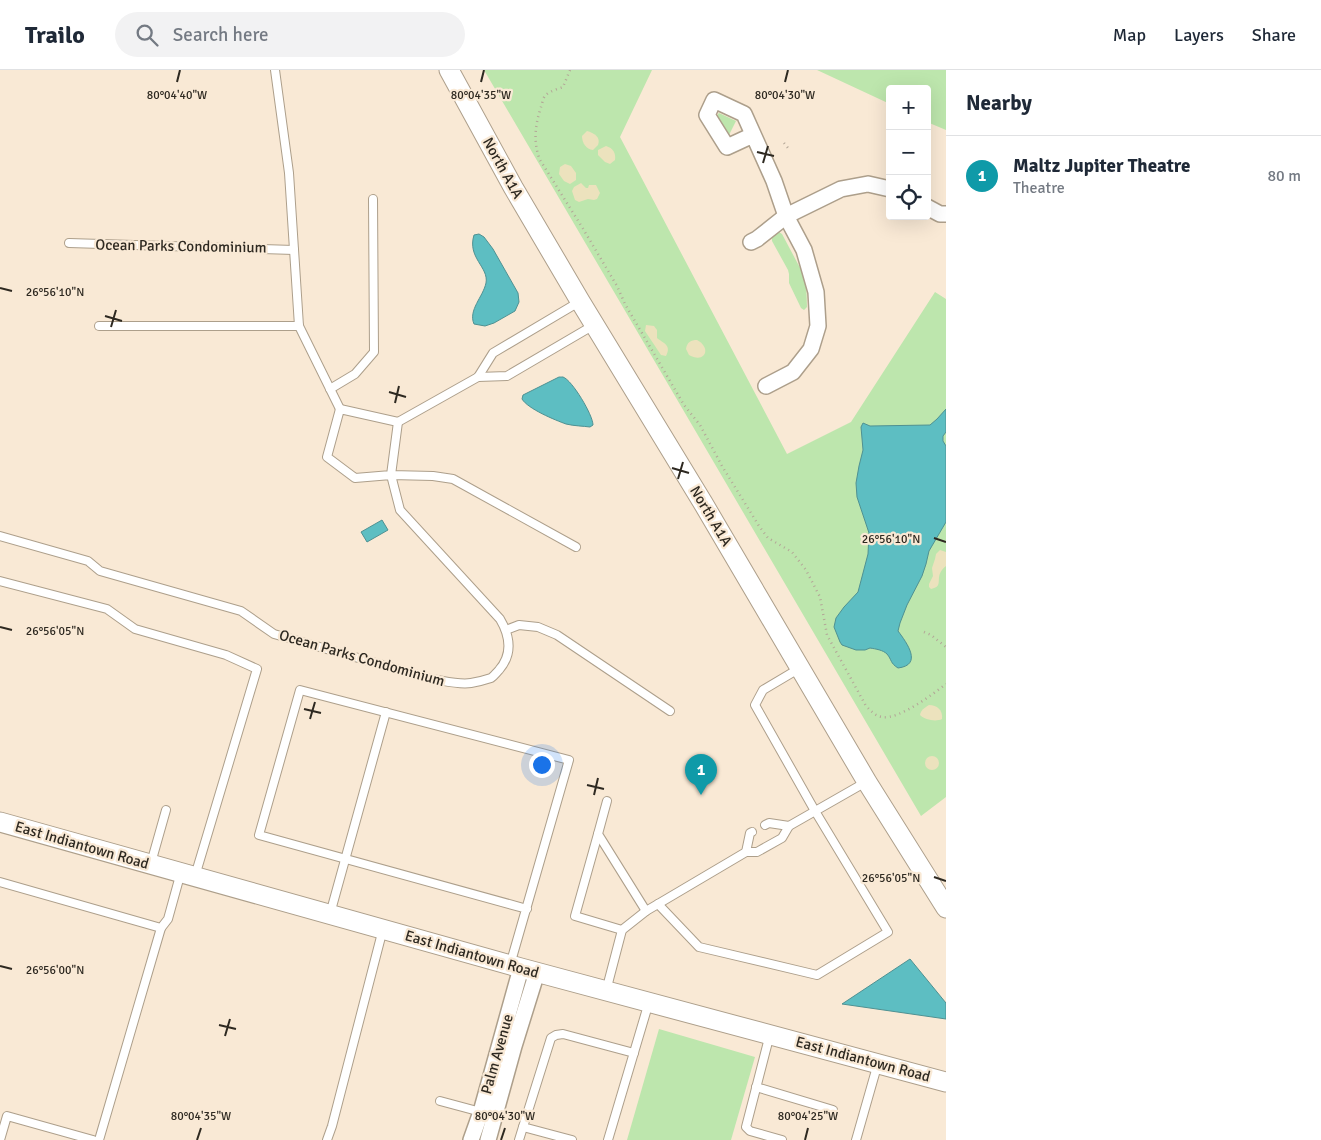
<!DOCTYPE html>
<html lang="en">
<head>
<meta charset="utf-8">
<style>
  :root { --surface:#fff; --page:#f2f2f3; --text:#1f2937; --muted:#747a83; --line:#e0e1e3; --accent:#111827 }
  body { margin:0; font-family:Signika,sans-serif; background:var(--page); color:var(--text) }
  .controls { position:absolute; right:15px; top:15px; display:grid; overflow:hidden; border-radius:5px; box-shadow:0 5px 20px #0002 }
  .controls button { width:45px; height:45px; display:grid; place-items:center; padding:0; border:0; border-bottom:1px solid var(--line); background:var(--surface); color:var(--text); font:25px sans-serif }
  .you { position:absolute; left:541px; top:694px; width:18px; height:18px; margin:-12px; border:4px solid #fff; border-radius:50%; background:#1a73e8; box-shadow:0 0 0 8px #1a73e833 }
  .badge { display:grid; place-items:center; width:32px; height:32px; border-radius:50%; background:var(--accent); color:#fff; font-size:16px; font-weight:700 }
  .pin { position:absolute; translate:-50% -41px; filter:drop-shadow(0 1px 2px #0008) }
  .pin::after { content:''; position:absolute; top:26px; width:18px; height:15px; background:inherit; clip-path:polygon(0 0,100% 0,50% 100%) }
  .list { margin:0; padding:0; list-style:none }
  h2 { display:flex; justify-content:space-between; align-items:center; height:65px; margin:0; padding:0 20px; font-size:21px }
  h2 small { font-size:16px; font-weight:400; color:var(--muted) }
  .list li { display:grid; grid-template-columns:32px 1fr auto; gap:15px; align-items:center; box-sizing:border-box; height:80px; padding:0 20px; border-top:1px solid var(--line) }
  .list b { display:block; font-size:19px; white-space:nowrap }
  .list p { margin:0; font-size:16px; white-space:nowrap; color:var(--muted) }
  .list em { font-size:16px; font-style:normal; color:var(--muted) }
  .icon { flex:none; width:28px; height:28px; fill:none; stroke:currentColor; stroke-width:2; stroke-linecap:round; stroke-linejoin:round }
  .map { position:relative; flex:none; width:946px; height:1070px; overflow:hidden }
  header { display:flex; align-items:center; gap:30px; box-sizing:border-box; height:70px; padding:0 25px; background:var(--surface); border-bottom:1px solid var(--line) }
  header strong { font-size:24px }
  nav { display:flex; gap:28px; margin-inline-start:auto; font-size:18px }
  .search { width:350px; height:45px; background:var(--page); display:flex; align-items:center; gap:12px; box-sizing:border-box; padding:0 18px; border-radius:28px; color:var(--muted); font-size:19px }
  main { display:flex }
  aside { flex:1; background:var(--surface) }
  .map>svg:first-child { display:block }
  .green { fill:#bde6ad }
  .sand { fill:#ece2bd }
  .water { fill:#5dbec2; stroke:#4f9192 }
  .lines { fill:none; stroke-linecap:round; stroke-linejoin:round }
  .service-casing { stroke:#ad9f8b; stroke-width:10 }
  .minor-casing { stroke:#ad9f8b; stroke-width:18 }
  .tertiary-casing { stroke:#ad9f8b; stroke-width:21 }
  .path { stroke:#b3a697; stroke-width:2.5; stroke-dasharray:1 4; stroke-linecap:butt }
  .service { stroke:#fff; stroke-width:8 }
  .minor { stroke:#fff; stroke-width:15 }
  .tertiary { stroke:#fff; stroke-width:19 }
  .ticks { fill:none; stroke:#2e2921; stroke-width:2 }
  .labels { text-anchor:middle; stroke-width:4.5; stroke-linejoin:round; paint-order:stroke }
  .street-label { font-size:15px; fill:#2e2921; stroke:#f9e9d5 }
  .ticks-label { font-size:12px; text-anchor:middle; fill:#2e2921; stroke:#f9e9d5; stroke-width:4.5; stroke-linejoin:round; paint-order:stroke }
</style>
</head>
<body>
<header>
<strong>Trailo</strong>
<div class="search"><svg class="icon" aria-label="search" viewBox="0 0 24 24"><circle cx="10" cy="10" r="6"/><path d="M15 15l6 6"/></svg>Search here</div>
<nav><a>Map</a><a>Layers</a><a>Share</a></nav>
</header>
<main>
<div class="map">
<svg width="946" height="1070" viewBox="0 0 946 1070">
  <rect width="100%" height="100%" fill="#f9e9d5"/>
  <g class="green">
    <path d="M 484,0 L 652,0 L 620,67 L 787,384 L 851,352 L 935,222 L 946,229 L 946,727 L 921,746 Z"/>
    <path d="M 817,0 L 946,0 L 946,60 L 927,52 L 927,19 L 890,19 L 890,34 Z"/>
    <path d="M 719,43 L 736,51 L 729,65 L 728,65 L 717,47 L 718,44 Z"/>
    <path d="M 779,162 L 782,164 L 806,209 L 807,237 L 804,240 L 801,238 L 789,213 L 789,204 L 788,200 L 772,171 L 772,165 Z"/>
    <path d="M 659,959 L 755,987 L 731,1070 L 627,1070 Z"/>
  </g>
  <g class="sand">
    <path d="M 587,61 C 594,63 601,67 598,75 L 593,80 C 586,79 582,73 582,66 Z"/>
    <path d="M 606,76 C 613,78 616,83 615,90 L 610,94 L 605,92 L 598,85 L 598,80 Z"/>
    <path d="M 565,94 L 571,96 L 576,103 L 576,110 L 570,114 L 564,111 L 559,104 L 560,97 Z"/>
    <path d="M 581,113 L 586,118 L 588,118 L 589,115 L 596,115 L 600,123 L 597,129 L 594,130 L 588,129 L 579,132 L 575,130 L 572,121 L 574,117 Z"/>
    <path d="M 646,255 L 654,256 L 657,260 L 657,268 C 663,273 672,275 666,286 L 661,285 L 645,261 Z"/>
    <path d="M 697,270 C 712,278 705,294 689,285 L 686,279 C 687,272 691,270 697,270 Z"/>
    <path d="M 940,480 L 946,482 L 946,496 C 932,507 946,516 931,519 L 929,517 L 929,514 L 933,506 L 932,498 L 935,489 L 936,484 Z"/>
    <path d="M 929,635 C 937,635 943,640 942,649 C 936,652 925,650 920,645 C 921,640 924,638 929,635 Z"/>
    <circle cx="932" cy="693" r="7"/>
  </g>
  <g class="water">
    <path d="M 479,164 L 484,167 L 493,179 L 518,223 L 519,232 L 515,241 L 494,253 L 485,256 L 474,254 C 468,240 483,227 486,213 C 489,197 467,188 474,165 Z"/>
    <path d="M 559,307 C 560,307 561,307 563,307 C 572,310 593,345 593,355 L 590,357 C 583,356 574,356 566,354 C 555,350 528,339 522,329 L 523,325 Z"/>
    <path d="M 946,339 L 946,362 L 943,366 L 943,371 L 946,376 L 946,452 L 929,481 L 926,494 L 922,506 L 907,535 L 900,553 L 898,561 C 907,573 923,595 898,598 C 890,593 892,590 887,584 C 883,580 876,579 870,578 L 865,580 L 856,580 L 842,575 L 840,572 L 834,557 L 836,548 L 844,537 L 858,522 L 868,484 L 869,463 L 857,427 L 856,413 L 859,396 L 863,380 L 861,357 L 863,353 L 870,356 L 930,355 L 937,349 Z"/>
    <path d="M 382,450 L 388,460 L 367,472 L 361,462 Z"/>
    <path d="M 910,889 L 946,933 L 946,949 L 842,934 Z"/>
  </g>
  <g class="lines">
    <g class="service-casing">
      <g id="service">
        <path d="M 275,0 L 289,103 L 299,256 L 340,339"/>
        <path d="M 69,173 L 294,180"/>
        <path d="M 99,256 L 299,256"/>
        <path d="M 478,307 L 507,306 L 594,255"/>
        <path d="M 330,319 L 355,304 L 374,282 L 373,129"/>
        <path d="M 398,352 L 478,307 L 493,283 L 579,232"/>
        <path d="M 0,466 L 88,491 L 100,501 L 241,541 L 274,564 L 432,609 C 445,611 459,615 471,613 C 477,612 485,610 491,608 C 494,606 496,603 499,600 C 513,584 510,566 500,549 L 400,440 L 391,405 L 398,352 L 340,339 L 327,387 L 355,408 L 391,405 L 433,406 L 453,409 L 576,477"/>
        <path d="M 0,511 L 107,539 L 135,559 L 226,585 L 257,599 L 195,806"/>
        <path d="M 506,560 L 519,555 L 538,557 L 557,565 L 670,641"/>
        <path d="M 607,731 L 598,764 L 646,841"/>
        <path d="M 765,755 L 769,753 L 789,756"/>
        <path d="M 598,764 L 575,846 L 622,860"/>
        <path d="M 746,782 L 757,782 L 782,768 L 789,756 L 866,712"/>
        <path d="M 151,793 L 166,740"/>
        <path d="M 0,812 L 161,858 L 168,849 L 181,802"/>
        <path d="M 658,834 L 699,877 L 817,905 L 888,862 L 815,741 L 755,635 L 763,620 L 800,598"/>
        <path d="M 330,844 L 386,642"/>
        <path d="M 510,895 L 569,690 L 300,620 L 259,765 L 527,839"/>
        <path d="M 606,921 L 622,860 L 646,841 L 658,834 L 746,782 L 750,763 L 752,762"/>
        <path d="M 770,964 L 746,1057 L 750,1061 L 782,1070"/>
        <path d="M 756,1017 L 833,1040"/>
        <path d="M 440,1031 L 481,1042"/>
        <path d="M 0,1070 L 7,1046 L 93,1070"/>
        <path d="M 99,1070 L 161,858"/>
        <path d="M 327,1070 L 332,1056 L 383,859"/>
        <path d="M 519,1070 L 523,1057"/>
        <path d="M 572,1070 L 523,1057 L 551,968 L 556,965 L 563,964 L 634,983"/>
        <path d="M 608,1070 L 649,932"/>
        <path d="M 856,1070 L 878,993"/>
      </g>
    </g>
    <g class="minor-casing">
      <g id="minor">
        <path d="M 753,65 L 727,77 L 707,45 L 714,30 L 744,44 L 774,111 L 786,146 L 804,180 L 816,222 L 818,256 L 811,279 L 793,302 L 766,316"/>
        <path d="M 927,137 L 940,144 L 946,144"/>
        <path d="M 751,172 L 757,169 L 786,146 L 841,119 L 868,114 L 890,119"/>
        <path d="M 471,1070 L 481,1042 L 521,898"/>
        <path d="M 488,1070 L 514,976 L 537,902"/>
      </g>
    </g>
    <g class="tertiary-casing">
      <g id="tertiary">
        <path d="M 449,0 L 513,117 L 580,231 L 703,433 L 867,712 L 946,838"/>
        <path d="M 0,752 L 521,898 L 946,1012"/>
      </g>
    </g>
    <g class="path">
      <path d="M 570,0 L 563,17 C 558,19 549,21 545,26 C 543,28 542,34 541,37 C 535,55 533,73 540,90 L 582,157 L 617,216 L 625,234 L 684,335 L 700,355 L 722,396 L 759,456 L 768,468 L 792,482 L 806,500 L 820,527 L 827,565 L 866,636 C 871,641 875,646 882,647 C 899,650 933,624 946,614"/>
      <path d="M 784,73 L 788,78"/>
      <path d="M 924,562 L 931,565 L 946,577"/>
    </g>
    <use href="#service" class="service"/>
    <use href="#minor" class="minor"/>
    <use href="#tertiary" class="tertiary"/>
  </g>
  <path class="ticks" d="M 177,12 L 180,0M 481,12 L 484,0M 785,12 L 788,0M 757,82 L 774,86M 763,93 L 768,76M 0,218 L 12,221M 105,246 L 122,251M 111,257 L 116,240M 389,322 L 406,327M 395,333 L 399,316M 672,398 L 689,403M 678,409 L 683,392M 934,468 L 946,472M 0,557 L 12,560M 304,639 L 321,643M 310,649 L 315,632M 587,715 L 604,719M 594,725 L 598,708M 934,807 L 946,811M 0,896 L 12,899M 219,955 L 236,959M 225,966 L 230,949M 197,1070 L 201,1058M 501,1070 L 505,1058M 805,1070 L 808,1058"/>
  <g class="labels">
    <g class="street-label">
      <text transform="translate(503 98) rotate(61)" y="5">North A1A</text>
      <text transform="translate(181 176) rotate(1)" y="5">Ocean Parks Condominium</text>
      <text transform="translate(711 446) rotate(59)" y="5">North A1A</text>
      <text transform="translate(362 588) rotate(16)" y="5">Ocean Parks Condominium</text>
      <text transform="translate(82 775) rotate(16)" y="5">East Indiantown Road</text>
      <text transform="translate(472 884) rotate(16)" y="5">East Indiantown Road</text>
      <text transform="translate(497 984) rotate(-74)" y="5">Palm Avenue</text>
      <text transform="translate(863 989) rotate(15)" y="5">East Indiantown Road</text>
    </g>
  </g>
  <g class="ticks-label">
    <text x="177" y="29">80°04'40"W</text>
    <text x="481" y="29">80°04'35"W</text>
    <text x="785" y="29">80°04'30"W</text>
    <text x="55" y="226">26°56'10"N</text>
    <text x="891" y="473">26°56'10"N</text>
    <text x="55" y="565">26°56'05"N</text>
    <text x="891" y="812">26°56'05"N</text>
    <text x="55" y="904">26°56'00"N</text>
    <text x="201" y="1050">80°04'35"W</text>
    <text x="505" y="1050">80°04'30"W</text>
    <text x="808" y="1050">80°04'25"W</text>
  </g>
</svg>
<div class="controls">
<button>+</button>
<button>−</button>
<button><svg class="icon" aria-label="locate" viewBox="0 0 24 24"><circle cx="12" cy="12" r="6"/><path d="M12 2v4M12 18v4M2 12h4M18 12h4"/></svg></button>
</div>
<div class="you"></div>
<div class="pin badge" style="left:701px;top:725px;background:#0f9aa8">1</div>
</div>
<aside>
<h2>Nearby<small></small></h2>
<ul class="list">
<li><span class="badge" style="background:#0f9aa8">1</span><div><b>Maltz Jupiter Theatre</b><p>Theatre</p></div><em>80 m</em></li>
</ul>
</aside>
</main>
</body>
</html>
